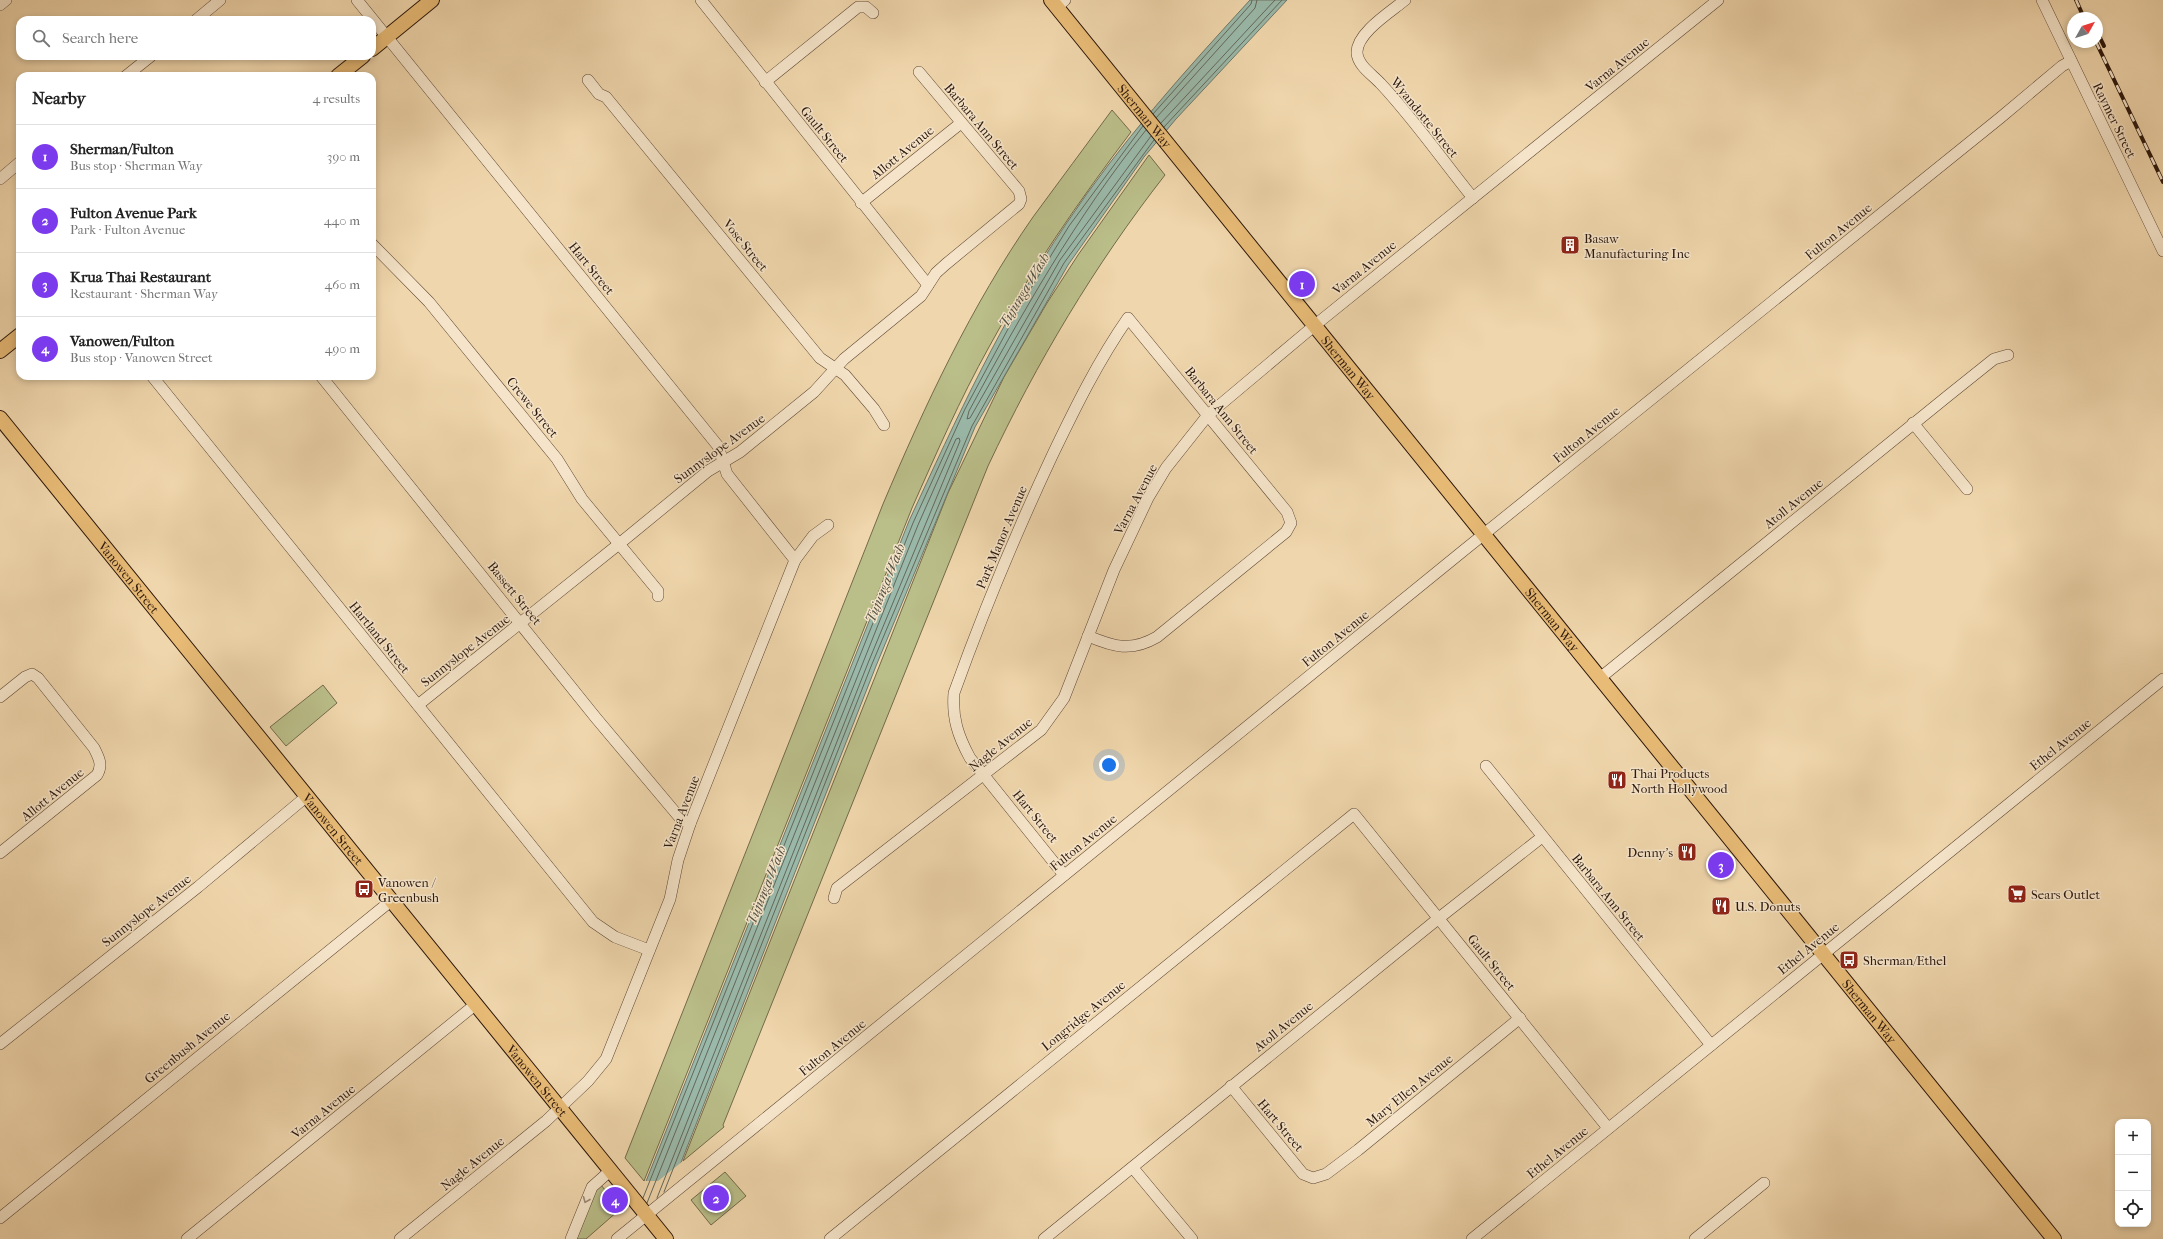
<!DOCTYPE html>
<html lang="en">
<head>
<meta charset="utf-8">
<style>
  :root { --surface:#fff; --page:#f6f6f6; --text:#222; --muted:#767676; --line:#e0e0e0; --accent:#7c3aed }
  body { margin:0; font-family:"IM FELL French Canon",serif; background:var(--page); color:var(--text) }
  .controls { position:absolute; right:12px; bottom:12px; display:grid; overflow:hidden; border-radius:8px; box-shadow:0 2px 6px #0003 }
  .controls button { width:36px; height:36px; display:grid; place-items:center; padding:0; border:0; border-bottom:1px solid var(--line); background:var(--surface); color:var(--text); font:20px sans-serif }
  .compass { position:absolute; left:2067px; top:12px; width:36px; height:36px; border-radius:50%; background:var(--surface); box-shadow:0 2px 6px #0003; rotate:51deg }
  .you { position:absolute; left:1109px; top:765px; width:14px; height:14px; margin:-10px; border:3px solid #fff; border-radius:50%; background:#1a73e8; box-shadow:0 0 0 6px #1a73e833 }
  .badge { display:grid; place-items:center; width:26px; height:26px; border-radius:50%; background:var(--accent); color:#fff; font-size:13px; font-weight:700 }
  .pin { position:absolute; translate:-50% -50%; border:2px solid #fff; box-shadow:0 1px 4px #0006 }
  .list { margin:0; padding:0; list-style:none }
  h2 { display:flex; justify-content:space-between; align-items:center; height:52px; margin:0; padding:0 16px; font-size:17px }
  h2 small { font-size:13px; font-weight:400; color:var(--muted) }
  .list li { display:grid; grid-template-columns:26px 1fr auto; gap:12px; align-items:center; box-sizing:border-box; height:64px; padding:0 16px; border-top:1px solid var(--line) }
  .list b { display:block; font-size:15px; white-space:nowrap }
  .list p { margin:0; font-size:13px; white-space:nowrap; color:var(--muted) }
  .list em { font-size:13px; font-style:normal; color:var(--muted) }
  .icon { flex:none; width:22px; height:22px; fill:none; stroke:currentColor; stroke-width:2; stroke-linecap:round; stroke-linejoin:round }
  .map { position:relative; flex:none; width:2163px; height:1239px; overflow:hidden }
  .search { position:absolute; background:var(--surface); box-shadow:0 2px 6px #0003; left:16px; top:16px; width:360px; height:44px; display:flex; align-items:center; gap:10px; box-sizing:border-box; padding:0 14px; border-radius:12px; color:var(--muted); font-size:15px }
  .panel { position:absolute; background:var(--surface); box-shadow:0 2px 6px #0003; left:16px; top:72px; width:360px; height:308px; border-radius:12px }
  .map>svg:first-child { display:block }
  .green { fill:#babe89; stroke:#736a4a }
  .water { fill:#9ab9aa; stroke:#6e786b }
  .pier { fill:#f0d6ac }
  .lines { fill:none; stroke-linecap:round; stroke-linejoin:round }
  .shore { stroke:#63685b; stroke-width:1 }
  .minor-casing { stroke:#5d4734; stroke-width:12 }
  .major-casing { stroke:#2c170c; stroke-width:16 }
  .minor { stroke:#f5e4c9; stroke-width:11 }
  .major { stroke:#e8bb76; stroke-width:14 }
  .rail-casing { stroke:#2c170c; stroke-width:4 }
  .rail { stroke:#f5e4c9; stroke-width:2.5; stroke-dasharray:8; stroke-linecap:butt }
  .oneway { stroke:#9b8874 }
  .labels { text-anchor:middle; stroke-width:3; stroke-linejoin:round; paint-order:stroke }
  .street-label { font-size:13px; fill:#2c170c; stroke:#f5e4c9 }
  .poi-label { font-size:13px; fill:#2c170c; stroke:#f5e4c9; text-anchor:start }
  .water-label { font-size:14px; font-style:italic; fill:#525043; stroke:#f5e4c9 }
</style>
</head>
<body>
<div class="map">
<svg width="2163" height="1239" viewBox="0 0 2163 1239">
  <rect width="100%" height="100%" fill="#f0d6ac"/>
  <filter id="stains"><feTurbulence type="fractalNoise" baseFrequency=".005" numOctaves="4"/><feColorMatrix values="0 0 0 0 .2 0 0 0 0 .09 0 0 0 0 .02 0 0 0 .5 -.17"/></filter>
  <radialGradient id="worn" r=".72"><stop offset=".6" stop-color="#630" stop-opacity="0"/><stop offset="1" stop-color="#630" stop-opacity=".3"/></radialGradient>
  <g class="green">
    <path d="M 1112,110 L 1131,132 C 1079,201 1030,271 989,347 C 960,399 936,454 912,508 L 644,1181 L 625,1158 L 883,504 C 925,405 971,306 1033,217 C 1059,181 1086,146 1112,110 Z"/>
    <path d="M 1149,155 L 1165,175 C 1094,266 1037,362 988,466 L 723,1125 L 724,1127 L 683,1161 L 948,493 L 1004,377 L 1047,303 L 1078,255 Z"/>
    <path d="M 323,685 L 337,703 L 286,746 L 270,727 Z"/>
    <path d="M 725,1172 L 746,1196 L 711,1225 L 691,1200 Z"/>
    <path d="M 601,1185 L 618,1206 L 618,1211 L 586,1239 L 575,1239 L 595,1191 Z"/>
  </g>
  <path class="water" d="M 1250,0 L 1287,0 L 1176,119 L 1144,157 L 1068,265 L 975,427 L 876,666 L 651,1239 L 623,1239 L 909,521 C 956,419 1003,317 1066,224 C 1120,143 1184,72 1250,0 Z"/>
  <path class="pier" d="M 683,1161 L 653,1239 L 621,1239 L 644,1181 L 658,1181 Z"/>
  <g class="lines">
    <g class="shore">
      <path d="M 1153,114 L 1251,4 L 1252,0"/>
      <path d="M 1156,118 L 1255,8 L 1257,0"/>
      <path d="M 1161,123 L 1275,0"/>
      <path d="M 1164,127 L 1282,0"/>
      <path d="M 1146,130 C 1076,217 1022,313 969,411 L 967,419 L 970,418 L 1060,260 L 1151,136"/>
      <path d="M 664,1192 L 872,664 L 972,426 L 1064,263 L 1154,140"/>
      <path d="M 643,1198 L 913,523 L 965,409 L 1022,303 L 1069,226 L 1143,126"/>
      <path d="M 647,1203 L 918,525 L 956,439 L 959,438 L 960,441 L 868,663 L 657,1198"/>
    </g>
    <g class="minor-casing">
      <g id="minor">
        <path d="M 357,0 L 718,446 L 727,474 L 795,560"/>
        <path d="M 701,0 L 928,285"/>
        <path d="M 1405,0 C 1392,11 1356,33 1357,53 C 1358,66 1373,75 1381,84 C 1413,118 1443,161 1473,198"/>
        <path d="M 2042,0 L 2163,251"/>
        <path d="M 0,5 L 6,0"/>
        <path d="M 1057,7 L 1065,0"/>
        <path d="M 196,20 L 220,0"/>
        <path d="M 126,76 L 151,56"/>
        <path d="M 588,80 L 599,94 L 606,97 L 820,358 L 845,375 L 874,409 L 884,425"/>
        <path d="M 765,82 L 858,7 L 866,7 L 873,13"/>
        <path d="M 0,179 L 20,162"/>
        <path d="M 861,203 L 961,123"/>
        <path d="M 372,244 L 429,302 L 557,459 L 582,499 L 658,591 L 658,596"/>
        <path d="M 152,376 L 593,922 L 615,937 L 649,950"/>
        <path d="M 321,376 L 596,718 L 680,818 L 690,824"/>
        <path d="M 1913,423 L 1967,489"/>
        <path d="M 1600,678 L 1949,395 L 1994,359 L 2008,355"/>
        <path d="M 0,697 L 25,677 L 32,674 L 38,678 L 94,748 C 99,758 103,765 97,775 L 0,853"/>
        <path d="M 418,705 L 619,544 L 708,471 L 740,452 L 814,392 L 844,359 L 921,296 L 936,273 L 946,264 L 1019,204 L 1021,199 L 1019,191 L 919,72"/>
        <path d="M 1486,766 L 1711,1045"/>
        <path d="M 1064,875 L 970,758 C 958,736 952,718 954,693 C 983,612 1016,533 1052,456 C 1075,408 1098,361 1128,318 L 1287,512 L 1291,523 L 1286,532 L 1157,637 C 1131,652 1114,647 1088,636"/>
        <path d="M 834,898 L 837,888 L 1041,730 L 1064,698 L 1114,570 L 1148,498 L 1166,468 L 1208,415 L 1314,326 L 1718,0"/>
        <path d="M 0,1044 L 198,887 L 307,796"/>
        <path d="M 1231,1086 L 1303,1174 L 1313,1178 L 1326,1174 L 1358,1150 L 1520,1018"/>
        <path d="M 1133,1168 L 1192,1239"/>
        <path d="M 0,1218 L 392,900"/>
        <path d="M 187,1239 L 476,1004"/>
        <path d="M 400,1239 L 546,1121 L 588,1081 L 606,1059 L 670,899 L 678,860 L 690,824 L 795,560 L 813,536 L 828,525"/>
        <path d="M 571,1239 L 592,1187 L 611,1170"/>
        <path d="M 617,1239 L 1463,551 L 2000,118 L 2062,66 L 2071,61"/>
        <path d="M 830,1239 L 1354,814 L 1608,1128"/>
        <path d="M 1044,1239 L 1439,918 L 1542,837"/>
        <path d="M 1472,1239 L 2163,679"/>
        <path d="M 1695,1239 L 1764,1183"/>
      </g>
    </g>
    <g class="major-casing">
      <g id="major">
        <path id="s1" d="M 1051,0 L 2054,1239"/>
        <path d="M 372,49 L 432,0"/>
        <path d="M 338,76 L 363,56"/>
        <path d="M 0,351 L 20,335"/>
        <path id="s2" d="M 0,418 L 666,1239"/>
      </g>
    </g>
    <use href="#minor" class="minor"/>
    <use href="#major" class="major"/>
    <g class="rail-casing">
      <g id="rail">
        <path d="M 2076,0 L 2084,18"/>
        <path d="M 2097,32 L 2104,46"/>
        <path d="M 2096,42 L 2163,182"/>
      </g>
    </g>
    <use href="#rail" class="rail"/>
  </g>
  <defs><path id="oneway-chevron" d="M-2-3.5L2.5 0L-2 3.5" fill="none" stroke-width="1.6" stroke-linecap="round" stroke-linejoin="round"/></defs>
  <use class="oneway" href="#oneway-chevron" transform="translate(586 1200) rotate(112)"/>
  <defs>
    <g id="building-square" transform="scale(1)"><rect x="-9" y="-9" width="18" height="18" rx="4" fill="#8f2418" stroke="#f5e4c9"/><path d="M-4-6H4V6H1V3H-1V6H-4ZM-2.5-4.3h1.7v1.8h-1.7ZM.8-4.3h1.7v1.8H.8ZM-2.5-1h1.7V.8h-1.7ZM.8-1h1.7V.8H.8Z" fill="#fff"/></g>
    <g id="restaurant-square" transform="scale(1)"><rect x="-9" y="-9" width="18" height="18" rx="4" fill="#8f2418" stroke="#f5e4c9"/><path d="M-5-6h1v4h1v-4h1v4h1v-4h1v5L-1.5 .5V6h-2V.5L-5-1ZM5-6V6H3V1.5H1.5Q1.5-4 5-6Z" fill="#fff"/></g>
    <g id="bus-square" transform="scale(1)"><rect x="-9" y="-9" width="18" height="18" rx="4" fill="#8f2418" stroke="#f5e4c9"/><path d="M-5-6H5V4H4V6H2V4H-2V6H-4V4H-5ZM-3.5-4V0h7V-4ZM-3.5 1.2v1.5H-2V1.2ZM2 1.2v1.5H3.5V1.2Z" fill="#fff"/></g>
    <g id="supermarket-square" transform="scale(1)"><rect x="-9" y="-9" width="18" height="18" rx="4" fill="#8f2418" stroke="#f5e4c9"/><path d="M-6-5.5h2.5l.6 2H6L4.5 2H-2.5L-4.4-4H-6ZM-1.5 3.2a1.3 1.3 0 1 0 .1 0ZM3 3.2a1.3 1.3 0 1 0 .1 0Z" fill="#fff"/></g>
  </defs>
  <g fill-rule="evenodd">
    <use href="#building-square" x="1570" y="245"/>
    <use href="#restaurant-square" x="1617" y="780"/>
    <use href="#restaurant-square" x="1687" y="852"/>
    <use href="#bus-square" x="364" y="889"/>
    <use href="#supermarket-square" x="2017" y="894"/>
    <use href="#restaurant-square" x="1721" y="906"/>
    <use href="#bus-square" x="1849" y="960"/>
  </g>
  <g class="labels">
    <g class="street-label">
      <text transform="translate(1617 64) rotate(-39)" y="5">Varna Avenue</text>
      <text dy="5" stroke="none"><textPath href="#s1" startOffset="149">Sherman Way</textPath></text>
      <text transform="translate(1425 117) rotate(51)" y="5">Wyandotte Street</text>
      <text transform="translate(2115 120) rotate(64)" y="5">Raymer Street</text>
      <text transform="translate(982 126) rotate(50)" y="5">Barbara Ann Street</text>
      <text transform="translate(825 134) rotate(51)" y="5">Gault Street</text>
      <text transform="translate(902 152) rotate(-39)" y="5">Allott Avenue</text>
      <text transform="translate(1838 231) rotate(-39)" y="5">Fulton Avenue</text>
      <text transform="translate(746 245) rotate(51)" y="5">Vose Street</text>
      <text transform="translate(1364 267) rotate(-39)" y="5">Varna Avenue</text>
      <text transform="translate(592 268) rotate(51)" y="5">Hart Street</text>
      <text dy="5" stroke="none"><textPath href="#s1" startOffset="473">Sherman Way</textPath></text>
      <text transform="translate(533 407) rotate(51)" y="5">Crewe Street</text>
      <text transform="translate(1222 410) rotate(51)" y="5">Barbara Ann Street</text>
      <text transform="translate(1586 434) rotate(-39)" y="5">Fulton Avenue</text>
      <text transform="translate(719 448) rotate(-36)" y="5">Sunnyslope Avenue</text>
      <text transform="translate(1135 499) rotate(-62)" y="5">Varna Avenue</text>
      <text transform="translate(1793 503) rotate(-39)" y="5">Atoll Avenue</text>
      <text transform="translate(1001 537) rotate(-67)" y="5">Park Manor Avenue</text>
      <text dy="5" stroke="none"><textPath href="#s2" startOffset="205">Vanowen Street</textPath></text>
      <text transform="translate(515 593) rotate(51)" y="5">Bassett Street</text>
      <text dy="5" stroke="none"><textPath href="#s1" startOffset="797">Sherman Way</textPath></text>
      <text transform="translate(380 637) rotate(51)" y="5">Hartland Street</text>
      <text transform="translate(1335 638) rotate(-39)" y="5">Fulton Avenue</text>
      <text transform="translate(465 650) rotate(-38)" y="5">Sunnyslope Avenue</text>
      <text transform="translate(1000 744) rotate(-39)" y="5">Nagle Avenue</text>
      <text transform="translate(2060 744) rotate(-39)" y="5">Ethel Avenue</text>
      <text transform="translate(52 794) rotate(-39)" y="5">Allott Avenue</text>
      <text transform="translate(681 812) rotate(-69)" y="5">Varna Avenue</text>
      <text transform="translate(1036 816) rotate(51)" y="5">Hart Street</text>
      <text dy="5" stroke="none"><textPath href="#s2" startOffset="529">Vanowen Street</textPath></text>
      <text transform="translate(1083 842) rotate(-39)" y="5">Fulton Avenue</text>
      <text transform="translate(1609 897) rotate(51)" y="5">Barbara Ann Street</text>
      <text transform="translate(146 910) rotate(-38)" y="5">Sunnyslope Avenue</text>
      <text transform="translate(1808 948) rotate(-39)" y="5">Ethel Avenue</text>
      <text transform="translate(1492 962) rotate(51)" y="5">Gault Street</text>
      <text dy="5" stroke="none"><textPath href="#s1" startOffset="1301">Sherman Way</textPath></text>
      <text transform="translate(1083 1015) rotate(-39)" y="5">Longridge Avenue</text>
      <text transform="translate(1283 1026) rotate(-39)" y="5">Atoll Avenue</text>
      <text transform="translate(187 1047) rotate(-39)" y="5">Greenbush Avenue</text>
      <text transform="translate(832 1047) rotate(-39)" y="5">Fulton Avenue</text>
      <text dy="5" stroke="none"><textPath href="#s2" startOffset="853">Vanowen Street</textPath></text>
      <text transform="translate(1409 1090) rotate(-39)" y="5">Mary Ellen Avenue</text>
      <text transform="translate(323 1111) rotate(-39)" y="5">Varna Avenue</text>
      <text transform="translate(1281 1125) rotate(50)" y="5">Hart Street</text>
      <text transform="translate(1557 1152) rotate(-39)" y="5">Ethel Avenue</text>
      <text transform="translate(472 1163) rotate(-39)" y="5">Nagle Avenue</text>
    </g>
    <g class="poi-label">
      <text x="1584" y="243">Basaw<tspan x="1584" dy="15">Manufacturing Inc</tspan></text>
      <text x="1631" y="778">Thai Products<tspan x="1631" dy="15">North Hollywood</tspan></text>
      <text x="1673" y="857" text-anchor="end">Denny's</text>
      <text x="378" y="887">Vanowen /<tspan x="378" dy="15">Greenbush</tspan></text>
      <text x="2031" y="899">Sears Outlet</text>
      <text x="1735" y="911">U.S. Donuts</text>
      <text x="1863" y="965">Sherman/Ethel</text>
    </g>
    <g class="water-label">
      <text transform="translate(1024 290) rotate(-59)" y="5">Tujunga Wash</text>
      <text transform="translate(885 583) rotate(-68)" y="5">Tujunga Wash</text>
      <text transform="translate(766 885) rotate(-68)" y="5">Tujunga Wash</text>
    </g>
  </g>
  <rect width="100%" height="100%" filter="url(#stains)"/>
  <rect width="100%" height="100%" fill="url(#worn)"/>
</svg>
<div class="controls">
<button>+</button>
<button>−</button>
<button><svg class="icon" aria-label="locate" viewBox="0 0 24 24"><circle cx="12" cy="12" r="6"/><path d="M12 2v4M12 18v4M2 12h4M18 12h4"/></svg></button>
</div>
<svg class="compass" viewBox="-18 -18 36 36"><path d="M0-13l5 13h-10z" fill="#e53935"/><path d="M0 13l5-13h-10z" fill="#767676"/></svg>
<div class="you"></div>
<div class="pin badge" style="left:1302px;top:284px">1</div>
<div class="pin badge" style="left:716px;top:1198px">2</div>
<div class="pin badge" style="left:1721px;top:865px">3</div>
<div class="pin badge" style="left:615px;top:1200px">4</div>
<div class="search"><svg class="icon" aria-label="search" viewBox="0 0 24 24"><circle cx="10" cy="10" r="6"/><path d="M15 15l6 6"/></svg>Search here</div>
<section class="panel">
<h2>Nearby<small>4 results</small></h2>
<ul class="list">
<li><span class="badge">1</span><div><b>Sherman/Fulton</b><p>Bus stop · Sherman Way</p></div><em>390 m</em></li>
<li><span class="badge">2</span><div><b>Fulton Avenue Park</b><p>Park · Fulton Avenue</p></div><em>440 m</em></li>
<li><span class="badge">3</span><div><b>Krua Thai Restaurant</b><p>Restaurant · Sherman Way</p></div><em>460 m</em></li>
<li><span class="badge">4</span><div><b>Vanowen/Fulton</b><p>Bus stop · Vanowen Street</p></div><em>490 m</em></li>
</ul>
</section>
</div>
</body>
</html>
